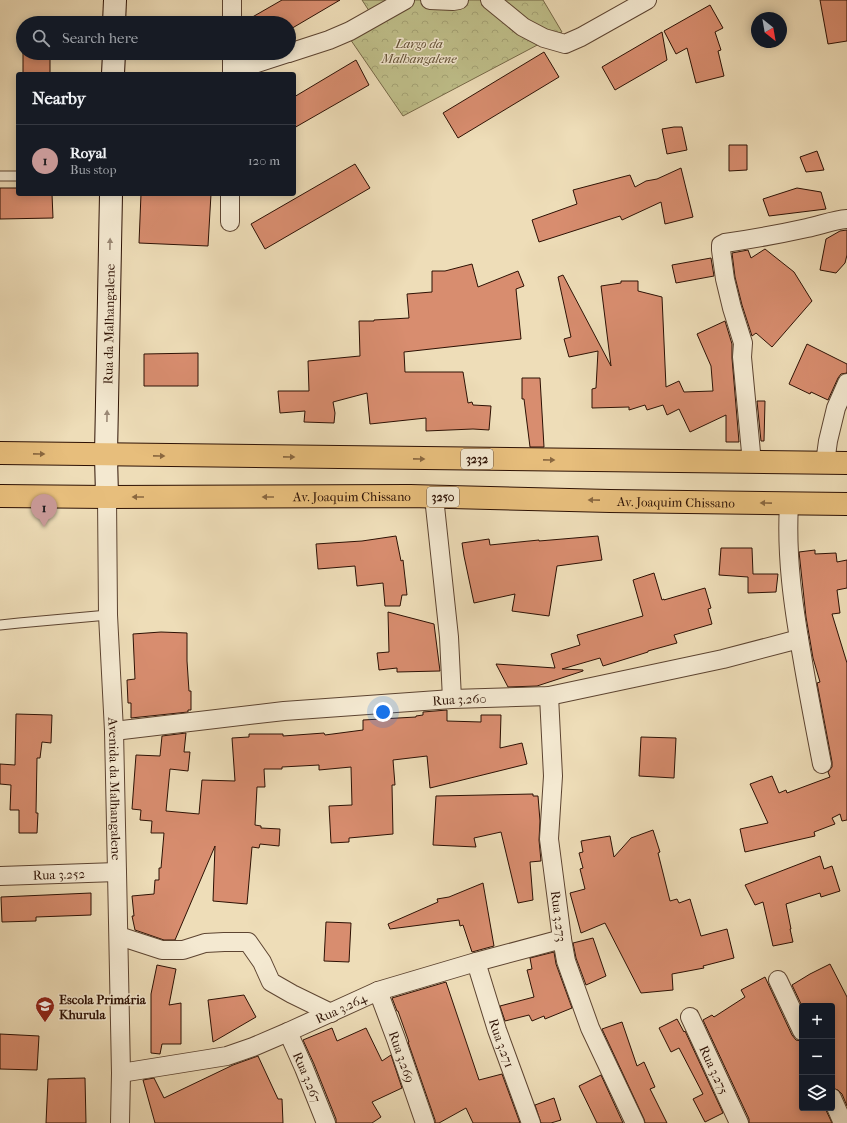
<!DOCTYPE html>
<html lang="en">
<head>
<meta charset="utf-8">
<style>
  :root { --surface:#171b24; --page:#20242c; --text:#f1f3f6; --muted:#9ea1a6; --line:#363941; --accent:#c59692 }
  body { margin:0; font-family:"IM FELL French Canon",serif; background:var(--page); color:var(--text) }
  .controls { position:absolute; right:12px; bottom:12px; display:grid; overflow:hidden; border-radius:4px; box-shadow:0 2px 10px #0003 }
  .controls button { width:36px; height:36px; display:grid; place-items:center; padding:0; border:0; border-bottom:1px solid var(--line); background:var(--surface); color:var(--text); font:20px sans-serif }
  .compass { position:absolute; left:751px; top:12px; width:36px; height:36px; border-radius:50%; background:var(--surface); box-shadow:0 2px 10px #0003; rotate:149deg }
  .you { position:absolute; left:383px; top:712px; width:14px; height:14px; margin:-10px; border:3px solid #fff; border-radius:50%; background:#1a73e8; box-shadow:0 0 0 6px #1a73e833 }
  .badge { display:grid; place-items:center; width:26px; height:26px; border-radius:50%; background:var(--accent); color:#111; font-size:13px; font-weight:700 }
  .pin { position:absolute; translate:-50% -33px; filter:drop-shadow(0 1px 2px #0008) }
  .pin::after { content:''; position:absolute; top:21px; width:14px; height:12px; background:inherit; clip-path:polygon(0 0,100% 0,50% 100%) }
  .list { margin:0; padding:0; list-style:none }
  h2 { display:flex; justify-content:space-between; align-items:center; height:52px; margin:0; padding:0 16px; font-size:17px }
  h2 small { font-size:13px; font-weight:400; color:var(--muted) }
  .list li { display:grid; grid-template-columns:26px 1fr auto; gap:12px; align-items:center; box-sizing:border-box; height:72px; padding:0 16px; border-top:1px solid var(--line) }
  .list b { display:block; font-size:15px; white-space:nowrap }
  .list p { margin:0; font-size:13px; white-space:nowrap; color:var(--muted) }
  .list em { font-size:13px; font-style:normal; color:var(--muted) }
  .icon { flex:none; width:22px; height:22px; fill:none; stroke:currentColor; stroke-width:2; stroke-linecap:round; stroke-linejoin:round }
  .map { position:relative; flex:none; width:847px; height:1123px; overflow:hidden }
  .search { position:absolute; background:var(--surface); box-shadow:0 2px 10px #0003; left:16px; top:16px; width:280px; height:44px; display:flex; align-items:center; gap:10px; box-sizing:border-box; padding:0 14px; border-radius:22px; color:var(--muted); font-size:15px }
  .panel { position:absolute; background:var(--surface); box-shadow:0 2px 10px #0003; left:16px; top:72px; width:280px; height:124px; border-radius:4px }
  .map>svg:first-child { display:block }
  .park { fill:url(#park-crowns); stroke:#766847 }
  .building { fill:#d88d6f; stroke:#2d1104 }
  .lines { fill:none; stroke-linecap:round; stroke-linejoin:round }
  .lane-casing { stroke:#5d4431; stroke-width:11 }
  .street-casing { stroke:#5d4431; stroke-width:20 }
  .secondary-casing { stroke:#2d1104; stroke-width:24 }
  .primary-casing { stroke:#2d1104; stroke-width:24 }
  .lane { stroke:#f4e9d1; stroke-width:9 }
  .street { stroke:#f4e9d1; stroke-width:18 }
  .secondary { stroke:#f4e9d1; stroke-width:22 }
  .primary { stroke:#e7be7c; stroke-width:22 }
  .oneway { fill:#9a8875 }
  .oneway2 { fill:#8a6840 }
  .labels { text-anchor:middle; stroke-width:3; stroke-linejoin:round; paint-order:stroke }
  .shield { fill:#f4e9d1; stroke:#695242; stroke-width:1 }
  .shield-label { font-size:12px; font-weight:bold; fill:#2d1104 }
  .park-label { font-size:13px; font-style:italic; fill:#604e33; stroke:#f4e9d1 }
  .street-label { font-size:13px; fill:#2d1104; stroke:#f4e9d1 }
  .poi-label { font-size:13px; font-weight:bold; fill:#2d1104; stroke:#f4e9d1; text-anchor:start }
</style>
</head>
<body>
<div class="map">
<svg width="847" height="1123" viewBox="0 0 847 1123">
  <defs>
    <pattern id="park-crowns" width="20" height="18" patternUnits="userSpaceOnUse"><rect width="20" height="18" fill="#bfbf8a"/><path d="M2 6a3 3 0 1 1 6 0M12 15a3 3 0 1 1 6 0" fill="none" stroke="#a4a375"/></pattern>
  </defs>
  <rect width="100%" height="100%" fill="#eeddb8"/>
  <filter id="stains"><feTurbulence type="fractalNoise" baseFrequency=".005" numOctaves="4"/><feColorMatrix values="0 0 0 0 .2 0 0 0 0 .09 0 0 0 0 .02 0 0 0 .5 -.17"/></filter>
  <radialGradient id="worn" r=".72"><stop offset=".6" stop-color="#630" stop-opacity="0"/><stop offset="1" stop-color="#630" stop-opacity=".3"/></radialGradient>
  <path class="park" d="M 362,0 L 543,0 L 562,32 L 403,116 L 348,36 L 375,20 Z"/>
  <g class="building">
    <path d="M 282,0 L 340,0 L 289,30 L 289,23 L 242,23 Z"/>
    <path d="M 820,0 L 847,0 L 847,41 L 828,44 Z"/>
    <path d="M 710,5 L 723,28 L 715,32 L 721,50 L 718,51 L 724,76 L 696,83 L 687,48 L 676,54 L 664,31 Z"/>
    <path d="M 662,32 L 667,60 L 615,90 L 602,67 Z"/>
    <path d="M 544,52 L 559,77 L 458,138 L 443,113 Z"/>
    <rect x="23" y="53" width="27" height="21"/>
    <path d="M 356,60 L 369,85 L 294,128 L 294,97 Z"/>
    <path d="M 674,127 L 682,127 L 687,150 L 667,154 L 662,129 Z"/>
    <path d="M 729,145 L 747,145 L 747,170 L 729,171 Z"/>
    <path d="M 817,151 L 824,170 L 806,172 L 800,157 Z"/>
    <path d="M 355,164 L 370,188 L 265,249 L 251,224 Z"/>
    <path d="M 681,168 L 693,217 L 665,224 L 661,202 L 622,220 L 620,216 L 539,242 L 532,220 L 577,204 L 573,190 L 630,175 L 635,187 L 646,181 L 657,179 Z"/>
    <path d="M 0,188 L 18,188 L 18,194 L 52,194 L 53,218 L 0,219 Z"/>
    <path d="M 797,188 L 821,192 L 826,209 L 769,216 L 763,199 Z"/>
    <path d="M 141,194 L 211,194 L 208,246 L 139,243 Z"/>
    <path d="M 847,230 L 847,255 L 845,263 L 836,273 L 820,270 L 826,239 L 840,231 Z"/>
    <path d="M 765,249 L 794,272 L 812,301 L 772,347 L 756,333 L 752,336 L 742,305 L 735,277 L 732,253 L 748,250 L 751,258 Z"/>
    <path d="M 711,258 L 714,276 L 676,283 L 672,265 Z"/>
    <path d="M 472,264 L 478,287 L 518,271 L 524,286 L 516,289 L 521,339 L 404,352 L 405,372 L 463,372 L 468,403 L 472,402 L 473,405 L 491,406 L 489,430 L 473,429 L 426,431 L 426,418 L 370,424 L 367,393 L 333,402 L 335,413 L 334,423 L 304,422 L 305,411 L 280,413 L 278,391 L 309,391 L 308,361 L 360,356 L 359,321 L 374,321 L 374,320 L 409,318 L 407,294 L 432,292 L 432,271 L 445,271 Z"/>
    <path d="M 563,275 L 611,366 L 601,286 L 621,283 L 621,281 L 638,281 L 638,291 L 662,297 L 666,387 L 679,381 L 684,392 L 713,391 L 711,366 L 697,334 L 725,321 L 732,344 L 732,358 L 739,442 L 726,442 L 726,415 L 690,432 L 679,409 L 667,415 L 663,405 L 647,410 L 645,405 L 629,410 L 629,407 L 592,408 L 592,389 L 596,388 L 598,351 L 569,357 L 564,339 L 571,337 L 558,277 Z"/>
    <path d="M 807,344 L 847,364 L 847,373 L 841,374 L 838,378 L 828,400 L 811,392 L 810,394 L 789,384 Z"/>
    <path d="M 198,353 L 198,386 L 144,386 L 144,354 Z"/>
    <path d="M 522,378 L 540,378 L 544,447 L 530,447 L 524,399 L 522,399 Z"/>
    <path d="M 757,401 L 765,401 L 764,441 L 761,441 Z"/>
    <path d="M 396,536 L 401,561 L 403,560 L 407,595 L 402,595 L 400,606 L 385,606 L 383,583 L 357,586 L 355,566 L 318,569 L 316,544 L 362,541 Z"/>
    <path d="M 598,536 L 602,560 L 557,566 L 549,616 L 512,611 L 515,594 L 474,603 L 464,556 L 462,543 L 489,539 L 490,545 L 539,540 L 539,541 Z"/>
    <path d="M 721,548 L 752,548 L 753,574 L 778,574 L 776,592 L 748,593 L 748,577 L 719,575 Z"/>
    <path d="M 815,550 L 815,554 L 836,553 L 837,562 L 847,560 L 847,588 L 837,590 L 840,613 L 832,614 L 847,663 L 847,820 L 842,821 L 840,814 L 832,818 L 835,824 L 814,832 L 815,836 L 745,852 L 740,829 L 768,823 L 750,784 L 772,776 L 779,793 L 786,790 L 787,793 L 830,777 L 828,772 L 832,767 L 832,762 L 817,683 L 820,682 L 813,658 L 806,617 L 800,561 L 799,552 Z"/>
    <path d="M 654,573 L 662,600 L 664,599 L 664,600 L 705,588 L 711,608 L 708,609 L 712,624 L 674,635 L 677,643 L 648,651 L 648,652 L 603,666 L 600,658 L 562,669 L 583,670 L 583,671 L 537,686 L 508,687 L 496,664 L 555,668 L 551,654 L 580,645 L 577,635 L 643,616 L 633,580 Z"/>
    <path d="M 388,612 L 434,624 L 440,671 L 397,672 L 397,668 L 379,670 L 377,653 L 389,652 Z"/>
    <path d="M 161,632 L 187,633 L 187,661 L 189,691 L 191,691 L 191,710 L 188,710 L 188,712 L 131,718 L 131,703 L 128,703 L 127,680 L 135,679 L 133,634 Z"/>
    <path d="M 447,710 L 447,721 L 481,722 L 481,715 L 501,715 L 500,748 L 522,743 L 527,764 L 430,788 L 427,756 L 393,760 L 395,785 L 392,785 L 393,834 L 349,838 L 349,842 L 331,843 L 329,806 L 352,805 L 351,767 L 319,770 L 319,765 L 282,767 L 282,769 L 264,769 L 265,787 L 257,787 L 255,825 L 261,826 L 261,828 L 280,829 L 279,846 L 260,844 L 259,848 L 252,847 L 247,904 L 213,901 L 215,846 L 175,940 L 164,940 L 135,930 L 132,916 L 134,916 L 132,896 L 154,894 L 155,880 L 159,880 L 159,868 L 161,868 L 164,833 L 151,833 L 152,821 L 140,820 L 141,810 L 132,809 L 136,755 L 160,756 L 162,736 L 186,733 L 184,752 L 190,752 L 188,771 L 170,769 L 166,811 L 199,814 L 202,780 L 235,781 L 232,738 L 249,737 L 249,734 L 283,734 L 283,736 L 324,733 L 325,735 L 363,730 L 363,720 L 416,717 L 416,716 L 423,715 L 423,712 Z"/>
    <path d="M 16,714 L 52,715 L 51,743 L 42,742 L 40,758 L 37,758 L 36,813 L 38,813 L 37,833 L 19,833 L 19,810 L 10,810 L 11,785 L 0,784 L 0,764 L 15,765 Z"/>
    <path d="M 641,737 L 676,738 L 674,778 L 639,776 Z"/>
    <path d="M 533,794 L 533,796 L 538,796 L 540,821 L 539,840 L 541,861 L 530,862 L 533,900 L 518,903 L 501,832 L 474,838 L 476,847 L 433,845 L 436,796 Z"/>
    <path d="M 653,830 L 660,852 L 658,853 L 670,901 L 677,899 L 679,903 L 690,899 L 701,936 L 727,929 L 734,958 L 703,966 L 704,968 L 672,974 L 673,990 L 641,993 L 605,923 L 581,933 L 570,893 L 585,889 L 580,869 L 583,868 L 579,853 L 583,852 L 581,841 L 610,836 L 614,857 L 631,838 Z"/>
    <path d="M 820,856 L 824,869 L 832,866 L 840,891 L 821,897 L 820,893 L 786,904 L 791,929 L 790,929 L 793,942 L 773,946 L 763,902 L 755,905 L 745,885 Z"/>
    <path d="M 483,883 L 494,946 L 472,952 L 463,925 L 460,926 L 459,920 L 390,929 L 388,924 L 438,902 L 437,899 L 449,897 Z"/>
    <path d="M 91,893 L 91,915 L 36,917 L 36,921 L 2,922 L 1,897 Z"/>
    <path d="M 326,922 L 351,923 L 349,962 L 324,961 Z"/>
    <path d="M 593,938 L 606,976 L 586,985 L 576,958 L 573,943 Z"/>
    <path d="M 554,952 L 556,964 L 572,1008 L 545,1019 L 544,1016 L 532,1021 L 529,1015 L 505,1021 L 500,1006 L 534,997 L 527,970 L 532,969 L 530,958 Z"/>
    <path d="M 830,964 L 847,997 L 847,1106 L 842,1094 L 838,1090 L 832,1088 L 832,1006 L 802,1006 L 792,985 L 810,974 Z"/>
    <path d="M 157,965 L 176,969 L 169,1005 L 181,1003 L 181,1044 L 162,1044 L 160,1054 L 151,1053 L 151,994 Z"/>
    <path d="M 765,977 L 792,1035 L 796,1040 L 802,1041 L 802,1108 L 825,1108 L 832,1123 L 749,1123 L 749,1119 L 703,1020 L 712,1015 L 714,1017 L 745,997 L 741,990 Z"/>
    <path d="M 446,982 L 479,1080 L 502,1074 L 520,1123 L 473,1123 L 466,1108 L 439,1123 L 435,1123 L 435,1120 L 408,1042 L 409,1042 L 398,1011 L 397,1011 L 392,998 Z"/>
    <path d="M 244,995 L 256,1017 L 213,1042 L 208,1000 Z"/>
    <path d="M 677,1019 L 684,1032 L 685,1031 L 723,1113 L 705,1122 L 693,1099 L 703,1094 L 679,1048 L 671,1052 L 659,1028 Z"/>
    <path d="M 622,1022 L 637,1066 L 644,1062 L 655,1087 L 650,1089 L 667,1123 L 645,1123 L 644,1119 L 602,1029 Z"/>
    <path d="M 332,1028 L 337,1041 L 366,1028 L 382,1061 L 391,1055 L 402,1088 L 372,1102 L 381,1117 L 372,1123 L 336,1123 L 336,1119 L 314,1064 L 303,1040 Z"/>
    <path d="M 0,1034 L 39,1036 L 37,1070 L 0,1069 Z"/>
    <path d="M 258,1056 L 278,1099 L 282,1099 L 283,1123 L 155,1123 L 143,1080 L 154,1078 L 164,1098 L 233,1065 Z"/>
    <path d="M 601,1075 L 623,1123 L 597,1123 L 579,1086 Z"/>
    <path d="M 85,1078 L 86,1123 L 46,1123 L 48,1079 Z"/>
    <path d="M 554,1098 L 561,1120 L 551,1123 L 541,1123 L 535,1105 Z"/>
  </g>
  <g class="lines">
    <g class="lane-casing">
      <g id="lane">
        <path d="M 0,176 L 18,176"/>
        <path d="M 0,625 L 19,623 L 108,615"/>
      </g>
    </g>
    <g class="street-casing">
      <g id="street">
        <path d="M 430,0 L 453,1 L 459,0"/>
        <path d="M 490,0 L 523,27 L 544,38 L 565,44 L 581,37 L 647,0"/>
        <path d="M 232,23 L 232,0"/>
        <path d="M 289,53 L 329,40 L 350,31 L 405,0"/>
        <path d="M 232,71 L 288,53"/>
        <path d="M 232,74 L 232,53"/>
        <path d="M 230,222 L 230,194"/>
        <path d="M 752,463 L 742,357 L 743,343 L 732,308 L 725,279 L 721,250 L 721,245 L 725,243 C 752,239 780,234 807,228 C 821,225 834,220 847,219"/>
        <path d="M 825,463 L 828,441 L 836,408 L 847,383"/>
        <path id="s1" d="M 107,497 L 108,615 L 114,731 L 117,872 L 121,1073 L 120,1123"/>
        <path d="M 434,497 L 449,637 L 452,699"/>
        <path d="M 789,504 C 786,556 793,605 802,656 C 808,692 815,728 822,764"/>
        <path id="s2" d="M 549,696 L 553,776 L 549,839 L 562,939 L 566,961 L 590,1028 L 635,1123"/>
        <path id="s3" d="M 114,731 L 284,711 L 452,699 L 549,696 L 723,659 L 799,639"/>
        <path id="s4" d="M 0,876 L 117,872"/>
        <path d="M 119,936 L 162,950 L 183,950 L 205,943 L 224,942 L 248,942 L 262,962 L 271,982 L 292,994 L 331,1013"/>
        <path id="s5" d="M 476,962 L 497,1030 L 531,1123"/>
        <path d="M 778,980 L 802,1031"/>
        <path id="s6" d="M 378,991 L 396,1039 L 425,1123"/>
        <path id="s7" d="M 690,1017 L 739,1123"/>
        <path id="s8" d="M 288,1032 L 304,1068 L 326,1123"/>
        <path id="s9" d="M 121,1073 L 227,1056 L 253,1047 L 288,1032 L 378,991 L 476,962 L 562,939"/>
        <path d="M 832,1098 L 843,1123"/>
      </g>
    </g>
    <g class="secondary-casing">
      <g id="secondary">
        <path d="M 114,23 L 115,0"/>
        <path d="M 113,74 L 114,53"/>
        <path id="s10" d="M 107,497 L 106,455 L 111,194"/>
      </g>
    </g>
    <g class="primary-casing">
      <g id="primary">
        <path d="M 0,453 L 847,463"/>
        <path id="s11" d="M 0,496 L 107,497 L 410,496 L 610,501 L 847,504"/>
      </g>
    </g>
    <use href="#lane" class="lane"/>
    <use href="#street" class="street"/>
    <use href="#secondary" class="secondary"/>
    <use href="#primary" class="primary"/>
  </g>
  <defs><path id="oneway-solid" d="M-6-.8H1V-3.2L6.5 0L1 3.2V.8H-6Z"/></defs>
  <g class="oneway">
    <use href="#oneway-solid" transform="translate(110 244) rotate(-89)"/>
    <use href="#oneway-solid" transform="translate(107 416) rotate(-89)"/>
  </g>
  <g class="oneway2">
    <use href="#oneway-solid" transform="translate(39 454) rotate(1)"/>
    <use href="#oneway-solid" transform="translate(159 456) rotate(1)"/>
    <use href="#oneway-solid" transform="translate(289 457) rotate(1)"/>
    <use href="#oneway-solid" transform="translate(419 459) rotate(1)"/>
    <use href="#oneway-solid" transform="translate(549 460) rotate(1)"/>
    <use href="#oneway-solid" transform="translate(138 497) rotate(180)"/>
    <use href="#oneway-solid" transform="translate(268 497) rotate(180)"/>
    <use href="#oneway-solid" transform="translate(594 500) rotate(-179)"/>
    <use href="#oneway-solid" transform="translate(766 503) rotate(-179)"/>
  </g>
  <defs>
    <g id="school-pin" transform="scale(1)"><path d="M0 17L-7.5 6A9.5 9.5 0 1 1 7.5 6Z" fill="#8f2418" stroke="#f4e9d1"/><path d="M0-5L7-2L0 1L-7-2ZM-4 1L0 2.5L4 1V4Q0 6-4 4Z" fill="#fff"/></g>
  </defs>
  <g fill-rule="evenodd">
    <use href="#school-pin" x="45" y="1006"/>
  </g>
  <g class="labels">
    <g class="shield">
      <rect x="461" y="449" width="32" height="20" rx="3"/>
      <rect x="427" y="487" width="32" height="20" rx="3"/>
    </g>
    <g class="shield-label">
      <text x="477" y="463">3232</text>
      <text x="443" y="501">3250</text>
    </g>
    <g class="park-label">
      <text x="419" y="48">Largo da<tspan x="419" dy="15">Malhangalene</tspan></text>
    </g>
    <g class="street-label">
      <text dy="5" stroke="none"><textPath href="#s10" startOffset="173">Rua da Malhangalene</textPath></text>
      <text dy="5" stroke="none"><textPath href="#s11" startOffset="352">Av. Joaquim Chissano</textPath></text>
      <text dy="5" stroke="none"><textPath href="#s11" startOffset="676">Av. Joaquim Chissano</textPath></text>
      <text dy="5" stroke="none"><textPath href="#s3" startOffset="347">Rua 3.260</textPath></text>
      <text dy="5" stroke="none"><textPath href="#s1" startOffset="292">Avenida da Malhangalene</textPath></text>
      <text dy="5" stroke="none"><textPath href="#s4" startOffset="59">Rua 3.252</textPath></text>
      <text dy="5" stroke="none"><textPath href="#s2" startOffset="221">Rua 3.273</textPath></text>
      <text dy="5" stroke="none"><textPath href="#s9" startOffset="231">Rua 3.264</textPath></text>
      <text dy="5" stroke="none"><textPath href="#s5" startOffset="85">Rua 3.271</textPath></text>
      <text dy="5" stroke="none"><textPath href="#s6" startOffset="70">Rua 3.269</textPath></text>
      <text dy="5" stroke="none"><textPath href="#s7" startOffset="58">Rua 3.275</textPath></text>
      <text dy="5" stroke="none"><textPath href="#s8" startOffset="49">Rua 3.267</textPath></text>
    </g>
    <g class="poi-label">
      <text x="59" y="1004">Escola Primária<tspan x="59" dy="15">Khurula</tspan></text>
    </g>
  </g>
  <rect width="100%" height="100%" filter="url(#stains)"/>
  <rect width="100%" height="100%" fill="url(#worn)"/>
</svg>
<div class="controls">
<button>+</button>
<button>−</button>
<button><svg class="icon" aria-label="layers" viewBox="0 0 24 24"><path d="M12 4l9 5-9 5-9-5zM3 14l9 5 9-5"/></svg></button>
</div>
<svg class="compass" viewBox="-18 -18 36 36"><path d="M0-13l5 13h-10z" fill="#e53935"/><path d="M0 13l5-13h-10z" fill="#9ea1a6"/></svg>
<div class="you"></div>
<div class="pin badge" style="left:44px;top:527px">1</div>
<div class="search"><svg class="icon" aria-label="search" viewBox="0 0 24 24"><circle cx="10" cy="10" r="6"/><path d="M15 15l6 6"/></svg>Search here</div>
<section class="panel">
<h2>Nearby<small></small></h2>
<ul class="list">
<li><span class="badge">1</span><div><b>Royal</b><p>Bus stop</p></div><em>120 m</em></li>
</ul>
</section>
</div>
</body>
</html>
